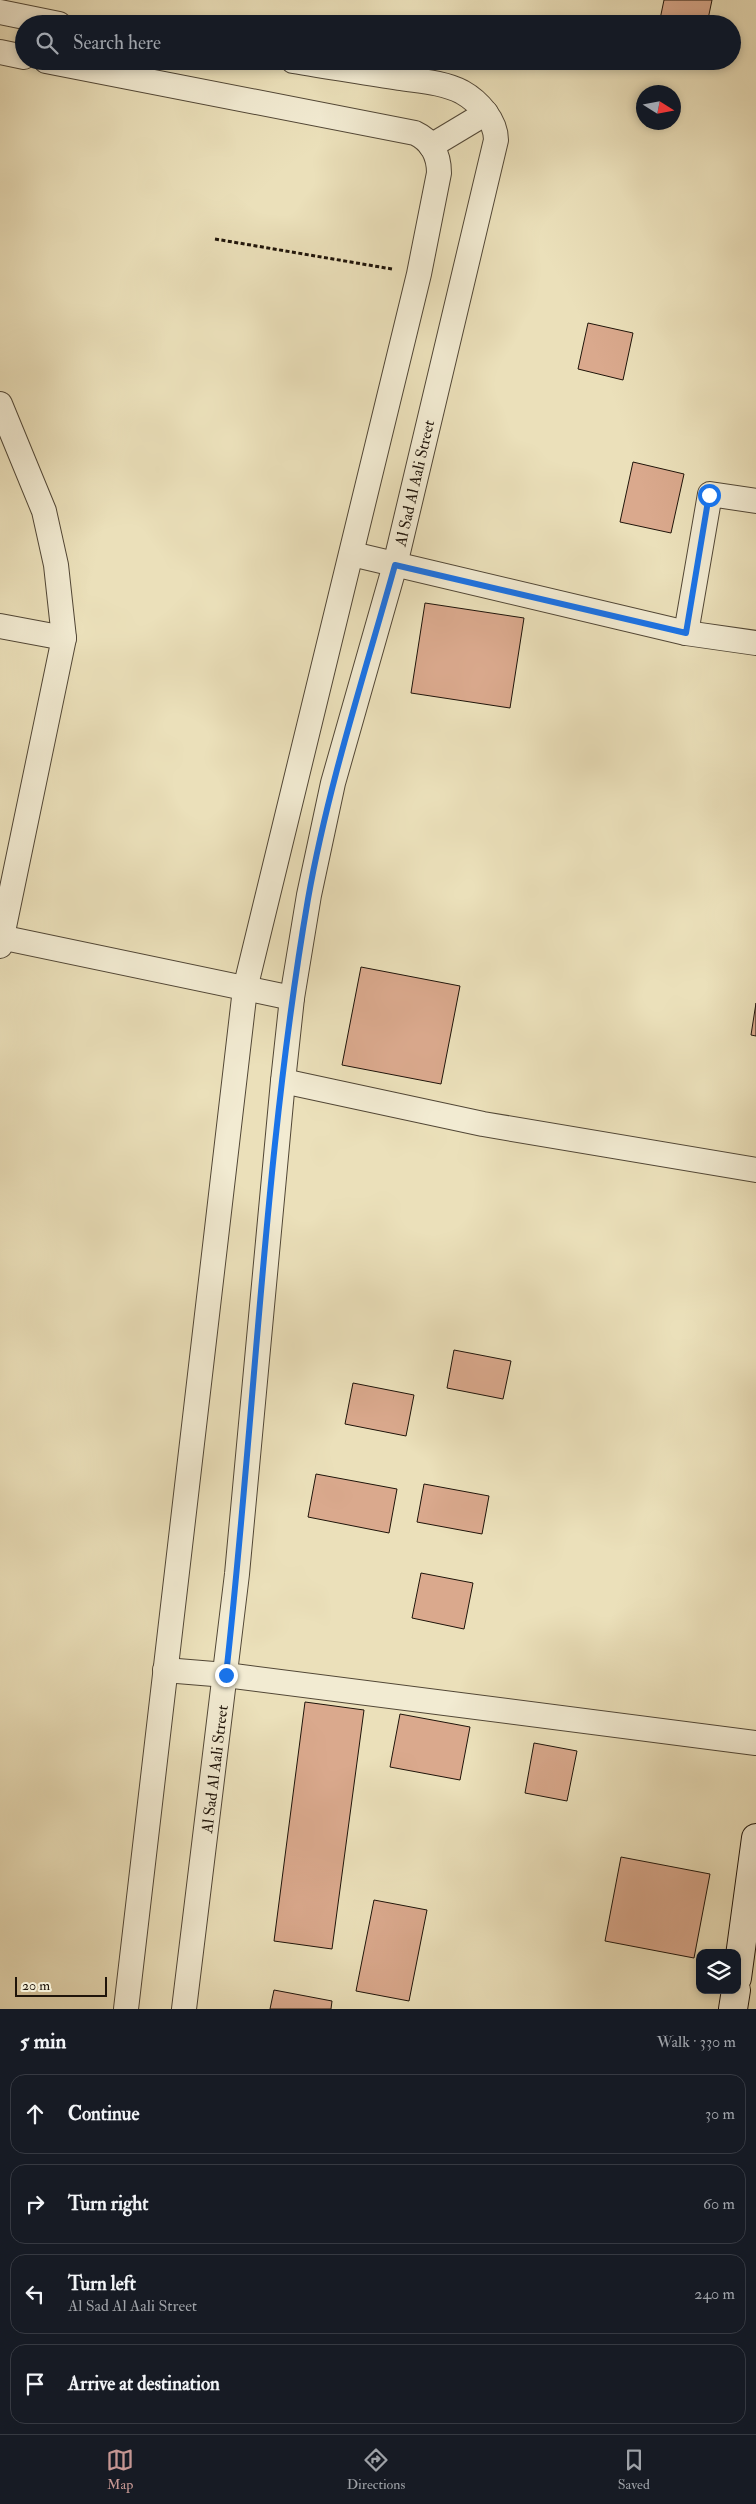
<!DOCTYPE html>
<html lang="en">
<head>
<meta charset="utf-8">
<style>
  :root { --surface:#171b24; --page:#20242c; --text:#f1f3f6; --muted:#9ea1a6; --line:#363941; --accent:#c59692 }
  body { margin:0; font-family:"IM FELL Double Pica",serif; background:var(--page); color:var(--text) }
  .controls { position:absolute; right:15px; bottom:15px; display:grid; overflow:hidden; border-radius:10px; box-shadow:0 2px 8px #0003 }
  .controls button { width:45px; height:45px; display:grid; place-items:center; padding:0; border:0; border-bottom:1px solid var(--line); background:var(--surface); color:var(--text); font:25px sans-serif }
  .compass { position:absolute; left:636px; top:85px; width:45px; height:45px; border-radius:50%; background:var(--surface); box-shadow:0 2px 8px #0003; rotate:101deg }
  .scale { position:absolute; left:15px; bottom:12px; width:92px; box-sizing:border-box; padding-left:5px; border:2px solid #1f140a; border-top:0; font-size:14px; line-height:18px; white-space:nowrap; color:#1f140a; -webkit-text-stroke:4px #f2ebd2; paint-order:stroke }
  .stop { position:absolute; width:15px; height:15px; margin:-11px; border:4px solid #1a73e8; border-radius:50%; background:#fff }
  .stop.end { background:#1a73e8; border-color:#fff; box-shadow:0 1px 5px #0008 }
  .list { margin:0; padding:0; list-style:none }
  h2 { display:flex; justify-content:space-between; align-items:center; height:65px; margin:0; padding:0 20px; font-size:21px }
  h2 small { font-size:16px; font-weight:400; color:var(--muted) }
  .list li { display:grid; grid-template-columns:32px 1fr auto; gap:15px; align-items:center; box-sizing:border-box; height:80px; margin:0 10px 10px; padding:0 10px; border:1px solid var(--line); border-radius:15px }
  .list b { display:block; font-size:19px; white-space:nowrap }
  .list p { margin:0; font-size:16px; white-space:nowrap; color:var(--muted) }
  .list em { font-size:16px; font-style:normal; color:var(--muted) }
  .icon { flex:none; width:28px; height:28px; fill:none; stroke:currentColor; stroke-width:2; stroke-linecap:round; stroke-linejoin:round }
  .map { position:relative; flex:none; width:756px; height:2009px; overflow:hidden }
  .search { position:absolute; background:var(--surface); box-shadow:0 2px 8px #0003; left:15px; right:15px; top:15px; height:55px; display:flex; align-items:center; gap:12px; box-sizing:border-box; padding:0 18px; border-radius:28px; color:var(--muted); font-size:19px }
  .sheet { height:425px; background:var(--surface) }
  nav { display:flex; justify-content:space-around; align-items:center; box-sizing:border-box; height:70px; border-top:1px solid var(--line); background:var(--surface); font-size:14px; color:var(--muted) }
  nav a { display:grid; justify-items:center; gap:2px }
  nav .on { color:var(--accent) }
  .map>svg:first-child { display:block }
  .building { fill:#daa98d; stroke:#1f140a }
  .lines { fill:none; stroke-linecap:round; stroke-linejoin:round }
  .street-casing { stroke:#524736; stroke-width:26 }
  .secondary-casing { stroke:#1f140a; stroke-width:30 }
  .path { stroke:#1f140a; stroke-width:3; stroke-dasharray:4 2.5; stroke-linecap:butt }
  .street { stroke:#f2ebd2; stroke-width:24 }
  .secondary { stroke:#f2ebd2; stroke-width:28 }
  .route { stroke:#1a73e8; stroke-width:6 }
  .labels { text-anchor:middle; stroke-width:5; stroke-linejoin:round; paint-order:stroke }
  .street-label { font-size:16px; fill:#1f140a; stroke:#f2ebd2 }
</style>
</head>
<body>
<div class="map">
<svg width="756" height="2009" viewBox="0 0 756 2009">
  <rect width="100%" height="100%" fill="#ebe0ba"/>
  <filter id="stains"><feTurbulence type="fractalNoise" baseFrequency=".004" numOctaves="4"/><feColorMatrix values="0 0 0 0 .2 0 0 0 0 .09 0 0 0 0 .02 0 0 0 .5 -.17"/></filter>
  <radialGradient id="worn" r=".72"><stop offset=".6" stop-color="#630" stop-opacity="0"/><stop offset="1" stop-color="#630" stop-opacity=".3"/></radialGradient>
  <g class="building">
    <path d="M 664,0 L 712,0 L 707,24 L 659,24 Z"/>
    <path d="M 588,323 L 633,333 L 623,380 L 578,369 Z"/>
    <path d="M 633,462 L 684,474 L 671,533 L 620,522 Z"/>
    <path d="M 425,603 L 524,618 L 510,708 L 411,693 Z"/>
    <path d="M 361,967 L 460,986 L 441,1084 L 342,1065 Z"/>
    <path d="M 756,1003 L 756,1036 L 751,1035 Z"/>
    <path d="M 454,1350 L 511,1361 L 503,1399 L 447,1388 Z"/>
    <path d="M 353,1383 L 414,1395 L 406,1436 L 345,1424 Z"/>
    <path d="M 316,1474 L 397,1489 L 389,1533 L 308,1517 Z"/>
    <path d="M 424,1484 L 489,1496 L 482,1534 L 417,1522 Z"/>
    <path d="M 421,1573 L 473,1583 L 464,1629 L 412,1618 Z"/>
    <path d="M 305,1702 L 364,1710 L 332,1949 L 274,1941 Z"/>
    <path d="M 400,1714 L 470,1727 L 460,1780 L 390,1767 Z"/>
    <path d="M 534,1743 L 577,1751 L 567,1801 L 525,1793 Z"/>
    <path d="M 621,1857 L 710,1874 L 694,1958 L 605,1941 Z"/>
    <path d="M 374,1900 L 427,1910 L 409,2001 L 356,1991 Z"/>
    <path d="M 274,1990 L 332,2001 L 331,2009 L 270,2009 Z"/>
  </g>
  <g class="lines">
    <g class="street-casing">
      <g id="street">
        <path d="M 0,12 L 59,24"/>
        <path d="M 0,52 L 24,57"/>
        <path d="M 46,61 L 415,133 C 432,141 439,155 439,173 L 419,274 L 245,989 L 126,2009"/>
        <path d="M 431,146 L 486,113"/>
        <path d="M 0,404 L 44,511 L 56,565 L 64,638 L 0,946"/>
        <path d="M 352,554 L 686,633 L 756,643"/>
        <path d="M 0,626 L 64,638"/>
        <path d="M 686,633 L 710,494 L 756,501"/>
        <path d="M 0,937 L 292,998"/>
        <path d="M 283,1081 L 483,1124 L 756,1170"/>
        <path d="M 165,1670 L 226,1675 L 756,1743"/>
        <path d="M 184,2009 L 237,1574 L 283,1081 L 292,998 L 309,895 L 333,783 L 395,565 L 496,140 C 496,120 478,101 462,92 C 443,82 419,81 399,78 C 363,72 328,67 293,61"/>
      </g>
    </g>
    <g class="secondary-casing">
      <g id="secondary">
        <path d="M 737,1978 L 756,1838"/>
        <path d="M 733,2009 L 736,1990"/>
      </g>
    </g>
    <path class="path" d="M 215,239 L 392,269"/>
    <use href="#street" class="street"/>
    <use href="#secondary" class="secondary"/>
  </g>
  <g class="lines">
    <path class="route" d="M 226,1675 C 255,1417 264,1155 308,899 C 328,786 364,676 395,565 L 686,633 L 709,495"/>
  </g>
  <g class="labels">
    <g class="street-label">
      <text transform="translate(414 483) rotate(-77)" y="6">Al Sad Al Aali Street</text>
      <text transform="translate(214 1769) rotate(-83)" y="6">Al Sad Al Aali Street</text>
    </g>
  </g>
  <rect width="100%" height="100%" filter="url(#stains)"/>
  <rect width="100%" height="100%" fill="url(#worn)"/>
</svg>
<div class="controls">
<button><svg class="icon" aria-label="layers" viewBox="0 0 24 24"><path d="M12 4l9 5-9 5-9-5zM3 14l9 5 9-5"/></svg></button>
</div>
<svg class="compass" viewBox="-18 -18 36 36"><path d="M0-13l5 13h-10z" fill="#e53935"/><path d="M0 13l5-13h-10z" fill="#9ea1a6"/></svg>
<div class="scale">20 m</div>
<div class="stop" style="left:709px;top:495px"></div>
<div class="stop end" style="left:226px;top:1675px"></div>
<div class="search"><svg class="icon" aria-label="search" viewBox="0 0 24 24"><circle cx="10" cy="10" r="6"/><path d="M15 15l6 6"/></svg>Search here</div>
</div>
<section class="sheet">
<h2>5 min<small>Walk · 330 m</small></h2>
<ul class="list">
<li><svg class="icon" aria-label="ahead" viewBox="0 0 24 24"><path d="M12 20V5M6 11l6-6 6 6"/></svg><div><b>Continue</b></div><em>30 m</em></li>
<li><svg class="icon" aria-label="right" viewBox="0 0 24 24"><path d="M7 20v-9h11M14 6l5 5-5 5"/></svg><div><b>Turn right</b></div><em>60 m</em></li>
<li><svg class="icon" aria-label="left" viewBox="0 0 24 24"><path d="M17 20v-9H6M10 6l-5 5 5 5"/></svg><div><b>Turn left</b><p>Al Sad Al Aali Street</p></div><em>240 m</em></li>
<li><svg class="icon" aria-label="arrive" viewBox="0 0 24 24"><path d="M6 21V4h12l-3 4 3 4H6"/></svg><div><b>Arrive at destination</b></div></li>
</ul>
</section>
<nav>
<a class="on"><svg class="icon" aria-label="map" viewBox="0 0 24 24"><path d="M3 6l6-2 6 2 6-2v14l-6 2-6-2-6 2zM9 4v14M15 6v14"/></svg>Map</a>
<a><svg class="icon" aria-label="directions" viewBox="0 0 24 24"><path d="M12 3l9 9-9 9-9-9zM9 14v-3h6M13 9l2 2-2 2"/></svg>Directions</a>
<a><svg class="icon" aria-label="saved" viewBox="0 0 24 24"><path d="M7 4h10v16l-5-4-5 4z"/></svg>Saved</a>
</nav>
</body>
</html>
